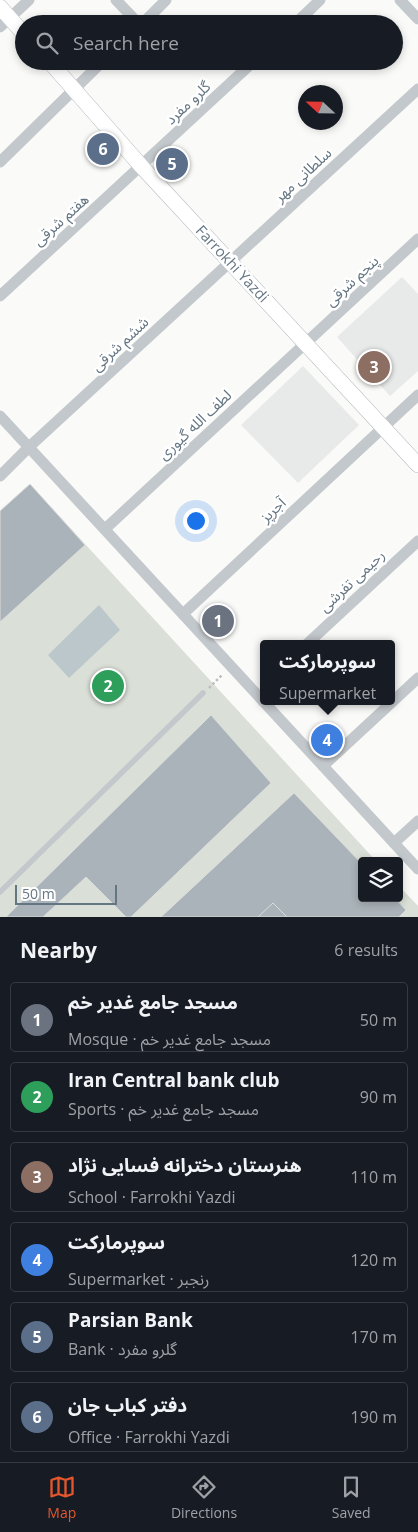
<!DOCTYPE html>
<html lang="en">
<head>
<meta charset="utf-8">
<style>
  :root { --surface:#171b24; --page:#20242c; --text:#f1f3f6; --muted:#9ea1a6; --line:#363941; --accent:#e4572e }
  body { margin:0; font-family:"Open Sans","Noto Sans Arabic",sans-serif; background:var(--page); color:var(--text) }
  .controls { position:absolute; right:15px; bottom:15px; display:grid; overflow:hidden; border-radius:5px; box-shadow:0 2px 8px #0003 }
  .controls button { width:45px; height:45px; display:grid; place-items:center; padding:0; border:0; border-bottom:1px solid var(--line); background:var(--surface); color:var(--text); font:25px sans-serif }
  .compass { position:absolute; left:298px; top:85px; width:45px; height:45px; border-radius:50%; background:var(--surface); box-shadow:0 2px 8px #0003; rotate:292deg }
  .scale { position:absolute; left:15px; bottom:12px; width:102px; box-sizing:border-box; padding-left:5px; border:2px solid #657683; border-top:0; font-size:14px; line-height:18px; white-space:nowrap; color:#657683; -webkit-text-stroke:4px #fff; paint-order:stroke }
  .you { position:absolute; left:195px; top:520px; width:18px; height:18px; margin:-12px; border:4px solid #fff; border-radius:50%; background:#1a73e8; box-shadow:0 0 0 8px #1a73e833 }
  .badge { display:grid; place-items:center; width:32px; height:32px; border-radius:50%; background:var(--accent); color:#fff; font-size:16px; font-weight:700 }
  .pin { position:absolute; translate:-50% -50%; border:2px solid #fff; box-shadow:0 1px 5px #0006 }
  .popup { position:absolute; left:260px; top:640px; width:135px; height:65px; box-sizing:border-box; display:grid; place-content:center; border-radius:5px; background:var(--surface); filter:drop-shadow(0 1px 4px #0005); font-size:16px; white-space:nowrap; color:var(--muted) }
  .popup b { font-size:19px; color:var(--text) }
  .popup::after { content:''; position:absolute; left:50%; top:100%; margin-left:-10px; border:10px solid transparent; border-top-color:var(--surface) }
  .list { margin:0; padding:0; list-style:none }
  h2 { display:flex; justify-content:space-between; align-items:center; height:65px; margin:0; padding:0 20px; font-size:21px }
  h2 small { font-size:16px; font-weight:400; color:var(--muted) }
  .list li { display:grid; grid-template-columns:32px 1fr auto; gap:15px; align-items:center; box-sizing:border-box; height:70px; margin:0 10px 10px; padding:0 10px; border:1px solid var(--line); border-radius:5px }
  .list b { display:block; font-size:19px; white-space:nowrap }
  .list p { margin:0; font-size:16px; white-space:nowrap; color:var(--muted) }
  .list em { font-size:16px; font-style:normal; color:var(--muted) }
  .icon { flex:none; width:28px; height:28px; fill:none; stroke:currentColor; stroke-width:2; stroke-linecap:round; stroke-linejoin:round }
  .map { position:relative; flex:none; width:418px; height:917px; overflow:hidden }
  .search { position:absolute; background:var(--surface); box-shadow:0 2px 8px #0003; left:15px; right:15px; top:15px; height:55px; display:flex; align-items:center; gap:12px; box-sizing:border-box; padding:0 18px; border-radius:28px; color:var(--muted); font-size:19px }
  .sheet { height:545px; background:var(--surface) }
  nav { display:flex; justify-content:space-around; align-items:center; box-sizing:border-box; height:70px; border-top:1px solid var(--line); background:var(--surface); font-size:14px; color:var(--muted) }
  nav a { display:grid; justify-items:center; gap:2px }
  nav .on { color:var(--accent) }
  .map>svg:first-child { display:block }
  .built { fill:#e8e9e9 }
  .green { fill:#dadfd7 }
  .water { fill:#bbc7cb }
  .building { fill:#aab3b9; stroke:#dcdcda }
  .lines { fill:none; stroke-linecap:round; stroke-linejoin:round }
  .secondary-casing { stroke:#b3babf; stroke-width:16 }
  .path { stroke:#bbbfc2; stroke-width:2.5; stroke-dasharray:2.5 2.5; stroke-linecap:butt }
  .service { stroke:#c3c8cc; stroke-width:5.5 }
  .minor { stroke:#c3c8cc; stroke-width:11 }
  .secondary { stroke:#fff; stroke-width:15 }
  .labels { text-anchor:middle; stroke-width:5; stroke-linejoin:round; paint-order:stroke }
  .street-label { font-size:15px; fill:#657683; stroke:#fff }
</style>
</head>
<body>
<div class="map">
<svg width="418" height="917" viewBox="0 0 418 917">
  <rect width="100%" height="100%" fill="#fafaf8"/>
  <g class="built">
    <path d="M 402,277 L 418,294 L 418,371 L 390,396 L 337,337 Z"/>
    <path d="M 303,366 L 359,425 L 298,483 L 241,425 Z"/>
  </g>
  <path class="green" d="M 30,484 L 376,861 L 362,861 L 362,898 L 399,898 L 399,886 L 418,906 L 418,917 L 0,917 L 0,511 Z"/>
  <path class="water" d="M 99,605 L 120,630 L 69,678 L 48,655 Z"/>
  <g class="building">
    <path d="M 30,484 L 85,545 L 0,622 L 0,511 Z"/>
    <path d="M 211,715 L 271,783 L 131,917 L 126,917 L 86,877 L 43,917 L 6,917 Z"/>
    <path d="M 294,793 L 362,864 L 362,898 L 395,898 L 406,910 L 399,917 L 161,917 Z"/>
    <path d="M 273,903 L 287,917 L 258,917 Z"/>
  </g>
  <g class="lines">
    <g class="secondary-casing">
      <g id="secondary">
        <path d="M 0,7 L 24,34"/>
        <path d="M 49,61 L 142,167 L 418,465"/>
      </g>
    </g>
    <path class="path" d="M 209,688 L 223,674"/>
    <path class="service" d="M 0,892 L 203,693"/>
    <g class="minor">
      <path d="M 116,0 L 139,24"/>
      <path d="M 400,0 L 418,19"/>
      <path d="M 142,24 L 166,0"/>
      <path d="M 295,24 L 320,0"/>
      <path d="M 0,27 L 29,0"/>
      <path d="M 0,162 L 103,61"/>
      <path d="M 0,296 L 254,61"/>
      <path d="M 0,416 L 263,701"/>
      <path d="M 0,476 L 29,447 L 418,89"/>
      <path d="M 105,529 L 418,239"/>
      <path d="M 183,614 L 418,395"/>
      <path d="M 307,644 L 418,541"/>
      <path d="M 263,701 L 418,869"/>
      <path d="M 323,766 L 418,678"/>
      <path d="M 394,843 L 418,821"/>
    </g>
    <use href="#secondary" class="secondary"/>
  </g>
  <g class="labels">
    <g class="street-label">
      <text transform="translate(188 103) rotate(-43)" y="5">گلرو مفرد</text>
      <text transform="translate(303 175) rotate(-43)" y="5">سلطانی مهر</text>
      <text transform="translate(61 220) rotate(-42)" y="5">هفتم شرقی</text>
      <text transform="translate(232 264) rotate(47)" y="5">Farrokhi Yazdi</text>
      <text transform="translate(352 281) rotate(-43)" y="5">پنجم شرقی</text>
      <text transform="translate(120 344) rotate(-43)" y="5">ششم شرقی</text>
      <text transform="translate(195 425) rotate(-43)" y="5">لطف الله گیوری</text>
      <text transform="translate(273 510) rotate(-43)" y="5">آجرپز</text>
      <text transform="translate(352 581) rotate(-43)" y="5">رحیمی تفرشی</text>
    </g>
  </g>
</svg>
<div class="controls">
<button><svg class="icon" aria-label="layers" viewBox="0 0 24 24"><path d="M12 4l9 5-9 5-9-5zM3 14l9 5 9-5"/></svg></button>
</div>
<svg class="compass" viewBox="-18 -18 36 36"><path d="M0-13l5 13h-10z" fill="#e53935"/><path d="M0 13l5-13h-10z" fill="#9ea1a6"/></svg>
<div class="scale">50 m</div>
<div class="you"></div>
<div class="pin badge" style="left:218px;top:621px;background:#6b7280">1</div>
<div class="pin badge" style="left:108px;top:686px;background:#2e9e5b">2</div>
<div class="pin badge" style="left:374px;top:367px;background:#8d6e63">3</div>
<div class="pin badge" style="left:327px;top:740px;background:#3f7fe0">4</div>
<div class="popup"><b>سوپرمارکت</b>Supermarket</div>
<div class="pin badge" style="left:172px;top:164px;background:#5c6f8a">5</div>
<div class="pin badge" style="left:103px;top:149px;background:#5c6f8a">6</div>
<div class="search"><svg class="icon" aria-label="search" viewBox="0 0 24 24"><circle cx="10" cy="10" r="6"/><path d="M15 15l6 6"/></svg>Search here</div>
</div>
<section class="sheet">
<h2>Nearby<small>6 results</small></h2>
<ul class="list">
<li><span class="badge" style="background:#6b7280">1</span><div><b>مسجد جامع غدیر خم</b><p>Mosque · مسجد جامع غدیر خم</p></div><em>50 m</em></li>
<li><span class="badge" style="background:#2e9e5b">2</span><div><b>Iran Central bank club</b><p>Sports · مسجد جامع غدیر خم</p></div><em>90 m</em></li>
<li><span class="badge" style="background:#8d6e63">3</span><div><b>هنرستان دخترانه فسایی نژاد</b><p>School · Farrokhi Yazdi</p></div><em>110 m</em></li>
<li><span class="badge" style="background:#3f7fe0">4</span><div><b>سوپرمارکت</b><p>Supermarket · رنجبر</p></div><em>120 m</em></li>
<li><span class="badge" style="background:#5c6f8a">5</span><div><b>Parsian Bank</b><p>Bank · گلرو مفرد</p></div><em>170 m</em></li>
<li><span class="badge" style="background:#5c6f8a">6</span><div><b>دفتر کباب جان</b><p>Office · Farrokhi Yazdi</p></div><em>190 m</em></li>
</ul>
</section>
<nav>
<a class="on"><svg class="icon" aria-label="map" viewBox="0 0 24 24"><path d="M3 6l6-2 6 2 6-2v14l-6 2-6-2-6 2zM9 4v14M15 6v14"/></svg>Map</a>
<a><svg class="icon" aria-label="directions" viewBox="0 0 24 24"><path d="M12 3l9 9-9 9-9-9zM9 14v-3h6M13 9l2 2-2 2"/></svg>Directions</a>
<a><svg class="icon" aria-label="saved" viewBox="0 0 24 24"><path d="M7 4h10v16l-5-4-5 4z"/></svg>Saved</a>
</nav>
</body>
</html>
